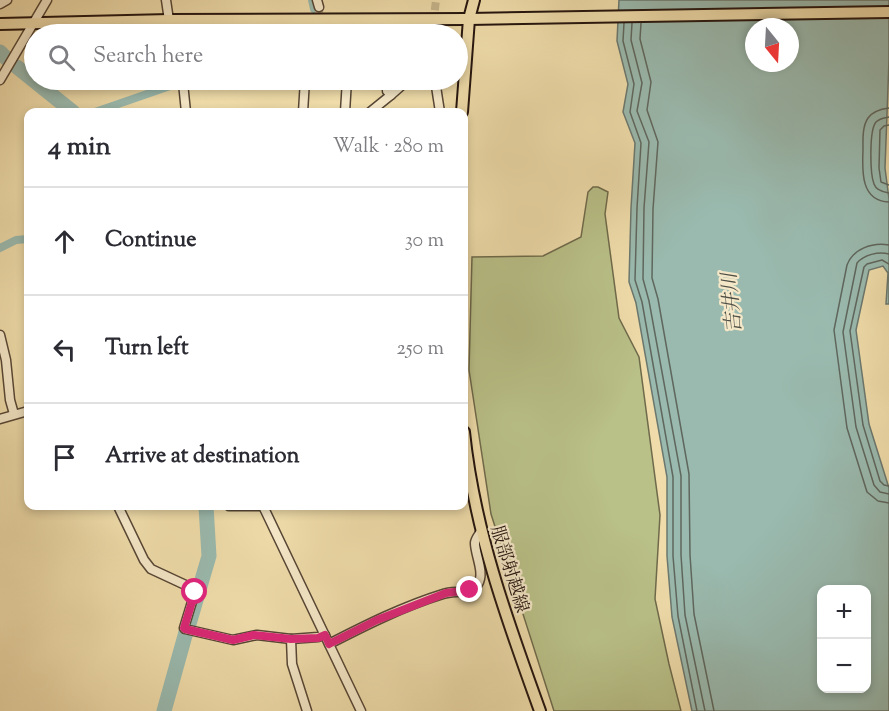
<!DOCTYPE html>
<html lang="en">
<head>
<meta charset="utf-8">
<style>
  :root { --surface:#fff; --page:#f2f2f3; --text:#2b2b33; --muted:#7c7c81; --line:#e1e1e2 }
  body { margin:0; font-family:"Sorts Mill Goudy","Noto Serif JP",serif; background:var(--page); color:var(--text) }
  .controls { position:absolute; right:18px; bottom:18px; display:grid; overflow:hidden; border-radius:12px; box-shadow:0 3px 9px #0003 }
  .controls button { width:54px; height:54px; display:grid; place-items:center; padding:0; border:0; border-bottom:2px solid var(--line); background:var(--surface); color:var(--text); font:30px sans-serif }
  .compass { position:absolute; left:745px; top:18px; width:54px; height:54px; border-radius:50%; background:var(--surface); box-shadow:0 3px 9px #0003; rotate:162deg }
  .stop { position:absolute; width:18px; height:18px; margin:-14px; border:4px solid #db2777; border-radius:50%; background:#fff }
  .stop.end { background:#db2777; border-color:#fff; box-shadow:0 2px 6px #0008 }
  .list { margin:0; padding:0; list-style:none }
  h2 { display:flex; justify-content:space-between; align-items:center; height:78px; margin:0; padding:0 24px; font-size:26px }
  h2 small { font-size:20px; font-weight:400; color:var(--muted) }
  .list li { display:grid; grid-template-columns:39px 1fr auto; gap:18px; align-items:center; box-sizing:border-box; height:108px; padding:0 24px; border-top:2px solid var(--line) }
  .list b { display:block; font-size:22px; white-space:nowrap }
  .list em { font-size:20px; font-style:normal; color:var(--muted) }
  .icon { flex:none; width:33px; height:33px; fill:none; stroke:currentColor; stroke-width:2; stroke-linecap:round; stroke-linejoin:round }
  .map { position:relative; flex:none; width:889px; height:711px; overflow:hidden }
  .search { position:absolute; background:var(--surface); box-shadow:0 3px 9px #0003; left:24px; top:24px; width:444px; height:66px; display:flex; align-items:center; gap:15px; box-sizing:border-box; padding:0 21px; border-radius:33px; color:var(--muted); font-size:22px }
  .panel { position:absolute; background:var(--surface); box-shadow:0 3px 9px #0003; left:24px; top:108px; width:444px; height:402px; border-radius:12px }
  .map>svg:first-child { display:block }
  .green { fill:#b9c088; stroke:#6e6a4b; stroke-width:1.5 }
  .water { fill:#9abaaf; stroke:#6b786f; stroke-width:1.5; fill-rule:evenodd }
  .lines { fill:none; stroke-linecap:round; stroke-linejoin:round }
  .shore { stroke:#5f675e; stroke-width:1.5 }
  .canal { stroke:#9abaaf; stroke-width:8 }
  .river { stroke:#9abaaf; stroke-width:15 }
  .minor-tunnel { stroke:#c6b48b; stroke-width:8; stroke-dasharray:8 4; stroke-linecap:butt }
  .minor-casing { stroke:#574635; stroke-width:11 }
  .major-casing { stroke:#24140e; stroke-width:14 }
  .minor { stroke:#f5e8c8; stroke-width:8 }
  .major { stroke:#efdcaa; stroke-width:10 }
  .route { stroke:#db2777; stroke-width:8 }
  .labels { text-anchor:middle; stroke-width:4.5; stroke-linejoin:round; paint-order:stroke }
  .street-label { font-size:18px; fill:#24140e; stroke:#f5e8c8 }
  .water-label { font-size:20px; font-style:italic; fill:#4d4e46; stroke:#f5e8c8 }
</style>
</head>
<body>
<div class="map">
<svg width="889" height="711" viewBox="0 0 889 711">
  <rect width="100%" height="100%" fill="#efdcaa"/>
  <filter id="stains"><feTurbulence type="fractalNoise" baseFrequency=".00333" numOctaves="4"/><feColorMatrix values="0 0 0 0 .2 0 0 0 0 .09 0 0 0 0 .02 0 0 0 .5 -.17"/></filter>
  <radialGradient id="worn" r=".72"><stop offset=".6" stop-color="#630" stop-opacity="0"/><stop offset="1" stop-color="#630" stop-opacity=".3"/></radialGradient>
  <path class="green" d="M 593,187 L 598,187 L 608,192 L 605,214 L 619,318 L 639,357 L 660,515 L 655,599 L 669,664 L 681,711 L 554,711 L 491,514 L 469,370 L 472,257 L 543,256 L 581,237 L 588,192 Z"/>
  <path class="water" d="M 619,0 L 889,0 L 889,60 L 885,168 L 889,199 L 889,304 L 886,304 L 888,273 L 883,266 L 869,270 L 856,330 L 869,424 L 889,488 L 889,711 L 692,711 L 672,617 L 667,556 L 667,477 L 636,303 L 629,282 L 631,208 L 635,143 L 623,112 L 628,84 L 617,41 ZM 754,27 L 790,27 L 790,63 L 754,63 ZM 822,590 L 866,590 L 866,688 L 822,688 Z"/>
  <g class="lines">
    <g class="shore">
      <path d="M 624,23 L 623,41 L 634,84 L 630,112 L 641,143 L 637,208 L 635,280 L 642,302 L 673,477 L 673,556 L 678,616 L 697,711"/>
      <path d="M 632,23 L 631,40 L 642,83 L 637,111 L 649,142 L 644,208 L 643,279 L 649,301 L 681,476 L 681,555 L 685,615 L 705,711"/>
      <path d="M 641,23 L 640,39 L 651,82 L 647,110 L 658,142 L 653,209 L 652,278 L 658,299 L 689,474 L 690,555 L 694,614 L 714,711"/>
      <path d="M 889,108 C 881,109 873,111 868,118 C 862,127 863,140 863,150 C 862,172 861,201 889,202"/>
      <path d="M 889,117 C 884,118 880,118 876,122 C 869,130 870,174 874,184 C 876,190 882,192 889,193"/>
      <path d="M 889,125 L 884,126 L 880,130 L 879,168 L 881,182 L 889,185"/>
      <path d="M 889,245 C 872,242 853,249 847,265 L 834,330 L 847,428 L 867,492 L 878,501 L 889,503"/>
      <path d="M 889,254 C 878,251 864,255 857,263 L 843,332 L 856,427 L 874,485 L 880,492 L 889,494"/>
      <path d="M 889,264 L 882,260 L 867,264 L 864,267 L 850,331 L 863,425 L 880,481 L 884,485 L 889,486"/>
    </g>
    <g class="canal">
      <path d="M 312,0 L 314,9"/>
      <path d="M 95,112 L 173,85"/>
      <path d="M 0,248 L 16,240 L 28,239"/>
    </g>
    <g class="river">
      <path d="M 0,52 L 8,60"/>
      <path d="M 17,67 L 73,112"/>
      <path d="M 189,624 L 209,556 L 206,506"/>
      <path d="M 164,711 L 186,632"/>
    </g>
    <g class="minor-tunnel">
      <path d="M 319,7 L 320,33"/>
      <path d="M 432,34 L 436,0"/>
    </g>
    <g class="minor-casing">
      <g id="minor">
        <path d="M 166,0 L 171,34"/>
        <path d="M 317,0 L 319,7"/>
        <path d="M 0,4 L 7,0"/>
        <path d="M 320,34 L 320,33"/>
        <path d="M 0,80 L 47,0"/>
        <path d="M 178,80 L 179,84 L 192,80"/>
        <path d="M 388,80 L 387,91 L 391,95 L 408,80"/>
        <path d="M 435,80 L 440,112"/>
        <path d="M 183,83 L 186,112"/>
        <path d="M 303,112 L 305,80"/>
        <path d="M 345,112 L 347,80"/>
        <path d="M 370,112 L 391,95"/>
        <path d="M 0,335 L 6,360 L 10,400 L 14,414"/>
        <path d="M 0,419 L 28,411"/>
        <path d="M 118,506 L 144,560 L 151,569 L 194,589 L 195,592 L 184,628 L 185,629 L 233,640 L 257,635 L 291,639 L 292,664 L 307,711"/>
        <path d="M 229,506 L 259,506"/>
        <path d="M 263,506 L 361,711"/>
        <path d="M 291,639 L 318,637 L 325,635"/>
        <path d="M 329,644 C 366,625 404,606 443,594 C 455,590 469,595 478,584 C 485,573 475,555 475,543 C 475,539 479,535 481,531"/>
      </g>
    </g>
    <g class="major-casing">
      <g id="major">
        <path d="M 0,24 L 169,20 L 469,19 L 889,12"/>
        <path d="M 462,112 L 469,19 L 474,0"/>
        <path d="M 464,432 C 474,529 507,620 540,711"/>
      </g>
    </g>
    <use href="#minor" class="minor"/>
    <use href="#major" class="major"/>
  </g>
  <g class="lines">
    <path class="route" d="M 195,592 L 184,628 L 185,629 L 233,640 L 254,635 L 291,639 L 318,638 L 325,635 L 329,644 L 377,620 L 446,593 L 470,590"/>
  </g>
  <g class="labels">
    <g class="street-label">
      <text transform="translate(510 569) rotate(73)" y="6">服部射越線</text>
    </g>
    <g class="water-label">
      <text transform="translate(731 303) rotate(-95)" y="7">吉井川</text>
    </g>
  </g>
  <rect width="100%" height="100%" filter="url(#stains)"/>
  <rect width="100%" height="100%" fill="url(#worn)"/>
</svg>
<div class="controls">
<button>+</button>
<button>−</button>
</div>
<svg class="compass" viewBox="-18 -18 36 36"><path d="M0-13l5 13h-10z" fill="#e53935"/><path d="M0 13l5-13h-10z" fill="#7c7c81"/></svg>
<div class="stop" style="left:195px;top:592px"></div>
<div class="stop end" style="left:470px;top:590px"></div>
<div class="search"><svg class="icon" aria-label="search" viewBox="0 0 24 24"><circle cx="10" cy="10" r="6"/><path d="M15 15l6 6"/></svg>Search here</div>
<section class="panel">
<h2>4 min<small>Walk · 280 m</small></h2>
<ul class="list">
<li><svg class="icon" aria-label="ahead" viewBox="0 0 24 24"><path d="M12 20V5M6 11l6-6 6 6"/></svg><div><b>Continue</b></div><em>30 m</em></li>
<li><svg class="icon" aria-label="left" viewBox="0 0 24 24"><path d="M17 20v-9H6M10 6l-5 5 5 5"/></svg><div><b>Turn left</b></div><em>250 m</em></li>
<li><svg class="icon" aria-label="arrive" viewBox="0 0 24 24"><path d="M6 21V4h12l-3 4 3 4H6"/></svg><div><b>Arrive at destination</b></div></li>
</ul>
</section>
</div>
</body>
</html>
